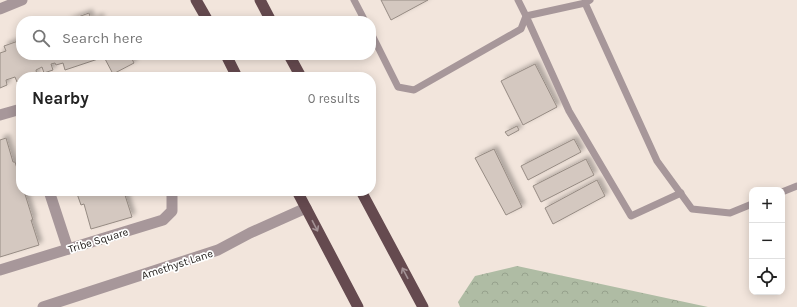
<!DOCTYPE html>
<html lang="en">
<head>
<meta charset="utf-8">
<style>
  :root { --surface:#fff; --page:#f2f2f2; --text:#222; --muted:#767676; --line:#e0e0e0 }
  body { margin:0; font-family:Karla,sans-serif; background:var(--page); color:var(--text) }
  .controls { position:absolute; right:12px; bottom:12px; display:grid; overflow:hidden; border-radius:8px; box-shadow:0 2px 10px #0003 }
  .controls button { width:36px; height:36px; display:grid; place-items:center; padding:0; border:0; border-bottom:1px solid var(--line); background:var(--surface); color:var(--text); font:20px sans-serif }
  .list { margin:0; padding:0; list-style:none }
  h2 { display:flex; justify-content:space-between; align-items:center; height:52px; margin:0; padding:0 16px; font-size:17px }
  h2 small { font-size:13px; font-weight:400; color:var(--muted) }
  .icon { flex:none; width:22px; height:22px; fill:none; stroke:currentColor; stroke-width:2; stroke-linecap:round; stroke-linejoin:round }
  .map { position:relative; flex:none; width:797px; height:307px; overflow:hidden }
  .search { position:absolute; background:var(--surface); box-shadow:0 2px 10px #0003; left:16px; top:16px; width:360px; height:44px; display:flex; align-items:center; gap:10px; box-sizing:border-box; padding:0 14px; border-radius:16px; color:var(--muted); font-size:15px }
  .panel { position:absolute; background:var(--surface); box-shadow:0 2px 10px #0003; left:16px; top:72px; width:360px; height:124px; border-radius:16px }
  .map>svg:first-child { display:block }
  .forest { fill:url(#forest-crowns) }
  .building { fill:#d4c8c0; stroke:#968b83; filter:url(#shadow) }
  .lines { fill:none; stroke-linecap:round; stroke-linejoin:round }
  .service { stroke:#a7979a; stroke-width:7 }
  .minor { stroke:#a7979a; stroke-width:11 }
  .tertiary { stroke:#a7979a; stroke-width:11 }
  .trunk { stroke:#654a4f; stroke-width:11 }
  .oneway { stroke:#a39295 }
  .labels { text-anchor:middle; stroke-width:3.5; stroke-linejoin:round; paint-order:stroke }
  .street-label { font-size:11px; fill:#1b1714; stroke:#fff }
</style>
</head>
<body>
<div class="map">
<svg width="797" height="307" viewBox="0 0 797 307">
  <defs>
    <pattern id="forest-crowns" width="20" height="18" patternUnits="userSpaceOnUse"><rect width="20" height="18" fill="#afbca4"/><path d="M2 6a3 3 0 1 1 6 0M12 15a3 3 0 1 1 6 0" fill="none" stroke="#96a18c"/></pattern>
    <filter id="shadow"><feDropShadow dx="3.5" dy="-3.5" stdDeviation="2" flood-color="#0004"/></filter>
  </defs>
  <rect width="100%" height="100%" fill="#f2e5dc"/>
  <path class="forest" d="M 517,266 L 708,307 L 460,307 L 458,302 L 475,276 Z"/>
  <g class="building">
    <path d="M 381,0 L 428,0 L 391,20 Z"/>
    <path d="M 89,13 L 91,20 L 100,17 L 101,21 L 67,21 Z"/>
    <path d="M 21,40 L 21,55 L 103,55 L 104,57 L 65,70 L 63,63 L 56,65 L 55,63 L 51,64 L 53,70 L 44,73 L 42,67 L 36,70 L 37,75 L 31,77 L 21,77 L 21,80 L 17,82 L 15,77 L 6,80 L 7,85 L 0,88 L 0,53 L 6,51 L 4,46 Z"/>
    <path d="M 107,55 L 130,55 L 134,63 L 113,74 L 104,57 Z"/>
    <path d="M 535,64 L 557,107 L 523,125 L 501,81 Z"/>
    <path d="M 517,126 L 519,130 L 508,136 L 505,132 Z"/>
    <path d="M 6,138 L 13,162 L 15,162 L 21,181 L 21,191 L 24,191 L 33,220 L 31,220 L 39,245 L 0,257 L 0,140 Z"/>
    <path d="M 574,139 L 581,152 L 528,180 L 521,166 Z"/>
    <path d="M 494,149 L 522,207 L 506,215 L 475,158 Z"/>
    <path d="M 586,159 L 594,175 L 541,202 L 533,186 Z"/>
    <path d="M 597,180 L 605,196 L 553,224 L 545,208 Z"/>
    <path d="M 76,191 L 126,191 L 124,192 L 132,217 L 91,229 L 84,204 L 81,205 Z"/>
  </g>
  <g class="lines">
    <g class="service">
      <path d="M 354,0 L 365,21"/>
      <path d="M 590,0 L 585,3 L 526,16 L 569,111 L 631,216 L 681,193"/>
      <path d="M 585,3 L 657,161 L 692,209 L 730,213 L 752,204"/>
      <path d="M 371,33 L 398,87 L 414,90 L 521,29 L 526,16 L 518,0"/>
      <path d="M 782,192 L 797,186"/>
    </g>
    <g class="minor">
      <path d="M 0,115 L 21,109"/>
      <path d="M 49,191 L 68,249"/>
      <path d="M 0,270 L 163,220 L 172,211 L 172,194 L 170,191"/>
      <path d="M 43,307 L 218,250 L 250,233 L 306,208"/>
    </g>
    <path class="tertiary" d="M 0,9 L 22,0"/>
    <g class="trunk">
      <path d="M 196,0 L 208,21"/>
      <path d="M 260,0 L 271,21"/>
      <path d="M 226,55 L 237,77"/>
      <path d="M 289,55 L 301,77"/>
      <path d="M 297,191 L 358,307"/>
      <path d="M 361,191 L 423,307"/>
    </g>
  </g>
  <defs><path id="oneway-shaft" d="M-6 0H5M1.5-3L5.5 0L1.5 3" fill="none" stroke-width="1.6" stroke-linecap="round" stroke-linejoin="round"/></defs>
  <g class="oneway">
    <use href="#oneway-shaft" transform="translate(315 226) rotate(63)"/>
    <use href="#oneway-shaft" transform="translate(405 273) rotate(-118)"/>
  </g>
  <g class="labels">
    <g class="street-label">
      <text transform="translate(98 240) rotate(-17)" y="4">Tribe Square</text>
      <text transform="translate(177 264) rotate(-18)" y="4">Amethyst Lane</text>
    </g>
  </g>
</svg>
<div class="controls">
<button>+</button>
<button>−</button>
<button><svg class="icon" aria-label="locate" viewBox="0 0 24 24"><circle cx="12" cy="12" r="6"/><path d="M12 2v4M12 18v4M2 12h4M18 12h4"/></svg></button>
</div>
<div class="search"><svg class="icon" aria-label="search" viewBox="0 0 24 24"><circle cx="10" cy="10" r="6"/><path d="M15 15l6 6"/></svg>Search here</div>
<section class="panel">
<h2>Nearby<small>0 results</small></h2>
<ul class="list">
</ul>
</section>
</div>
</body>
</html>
